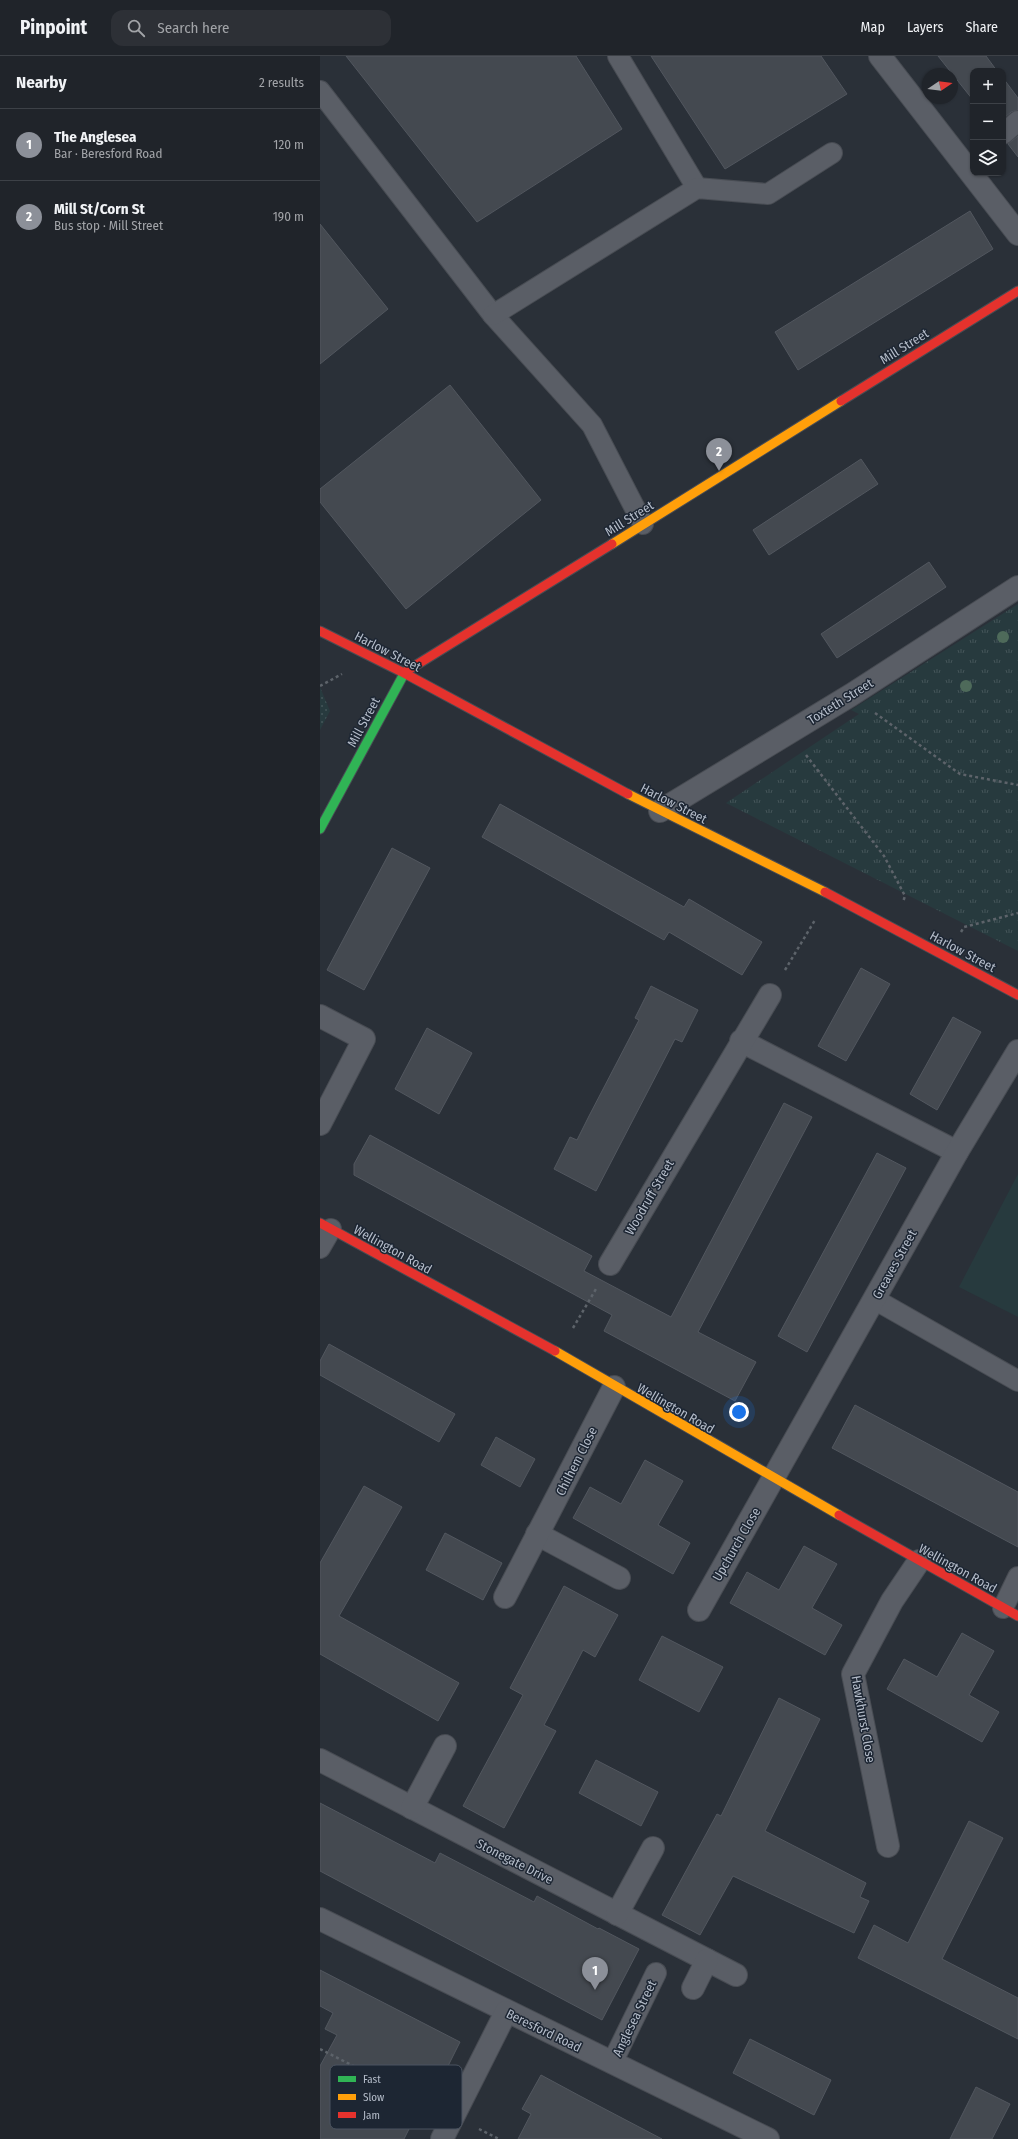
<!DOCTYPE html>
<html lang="en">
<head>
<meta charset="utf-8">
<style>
  :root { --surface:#20242a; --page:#2d3036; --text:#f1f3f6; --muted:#a2a4a8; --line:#3d4147; --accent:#8c9099 }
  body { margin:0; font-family:"Fira Sans Condensed",sans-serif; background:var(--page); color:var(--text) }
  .controls { position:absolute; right:12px; top:12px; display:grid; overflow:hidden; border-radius:8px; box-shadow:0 1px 3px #0004 }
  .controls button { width:36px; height:36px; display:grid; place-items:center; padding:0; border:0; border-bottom:1px solid var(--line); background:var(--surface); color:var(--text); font:20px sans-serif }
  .compass { position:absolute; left:602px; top:12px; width:36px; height:36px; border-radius:50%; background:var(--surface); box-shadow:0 1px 3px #0004; rotate:77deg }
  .you { position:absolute; left:419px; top:1356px; width:14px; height:14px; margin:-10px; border:3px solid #fff; border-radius:50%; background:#1a73e8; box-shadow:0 0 0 6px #1a73e833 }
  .badge { display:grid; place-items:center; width:26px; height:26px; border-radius:50%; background:var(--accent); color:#fff; font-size:13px; font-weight:700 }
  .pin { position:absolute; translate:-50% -33px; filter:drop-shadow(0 1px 2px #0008) }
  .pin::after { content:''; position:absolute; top:21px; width:14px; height:12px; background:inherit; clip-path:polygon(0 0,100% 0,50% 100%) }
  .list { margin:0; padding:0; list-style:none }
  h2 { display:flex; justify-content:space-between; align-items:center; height:52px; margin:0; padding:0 16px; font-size:17px }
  h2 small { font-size:13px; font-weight:400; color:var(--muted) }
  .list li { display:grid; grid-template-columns:26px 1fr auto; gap:12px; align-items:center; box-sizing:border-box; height:72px; padding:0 16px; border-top:1px solid var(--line) }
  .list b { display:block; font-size:15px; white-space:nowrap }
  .list p { margin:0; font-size:13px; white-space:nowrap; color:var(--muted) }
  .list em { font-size:13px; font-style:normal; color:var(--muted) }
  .icon { flex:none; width:22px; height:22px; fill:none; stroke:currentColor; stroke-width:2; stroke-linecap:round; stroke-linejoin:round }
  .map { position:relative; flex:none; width:698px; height:2083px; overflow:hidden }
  header { display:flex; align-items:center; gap:24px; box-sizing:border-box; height:56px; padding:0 20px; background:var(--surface); border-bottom:1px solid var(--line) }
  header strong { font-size:19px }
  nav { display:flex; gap:22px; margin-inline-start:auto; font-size:14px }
  .search { width:280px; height:36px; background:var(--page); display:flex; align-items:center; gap:10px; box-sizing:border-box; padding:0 14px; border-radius:12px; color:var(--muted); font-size:15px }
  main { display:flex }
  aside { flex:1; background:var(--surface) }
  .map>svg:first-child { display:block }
  .grass { fill:url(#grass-dots) }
  .park { fill:url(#park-tufts) }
  .pitch { fill:#273a3e }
  .building { fill:#444950; stroke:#52575f }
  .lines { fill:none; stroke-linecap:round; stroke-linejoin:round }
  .lane-casing { stroke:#484c53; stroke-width:22 }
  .street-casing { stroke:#484c53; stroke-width:24 }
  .fast-casing { stroke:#484c53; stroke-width:11 }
  .slow-casing { stroke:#484c53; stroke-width:11 }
  .jam-casing { stroke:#484c53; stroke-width:11 }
  .path { stroke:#5d636a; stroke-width:2.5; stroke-dasharray:3 3; stroke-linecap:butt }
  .lane { stroke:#5a5e66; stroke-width:20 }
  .street { stroke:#5a5e66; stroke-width:22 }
  .fast { stroke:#30b455; stroke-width:9 }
  .slow { stroke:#ff9f0a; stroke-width:9 }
  .jam { stroke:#e5322d; stroke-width:9 }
  .tree { fill:#4e6a5a }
  .labels { text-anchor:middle; stroke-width:3; stroke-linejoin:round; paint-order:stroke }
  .street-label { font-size:13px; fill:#b4bcc9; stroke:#1d2633 }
  .key { fill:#1d2633; stroke:#4a5360; stroke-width:1 }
  .key-label { font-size:11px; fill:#b4bcc9 }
</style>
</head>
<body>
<header>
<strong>Pinpoint</strong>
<div class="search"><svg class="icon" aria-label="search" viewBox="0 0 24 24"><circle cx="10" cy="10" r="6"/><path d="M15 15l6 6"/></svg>Search here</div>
<nav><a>Map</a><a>Layers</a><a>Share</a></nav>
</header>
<main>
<aside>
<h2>Nearby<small>2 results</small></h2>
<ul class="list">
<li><span class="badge">1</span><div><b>The Anglesea</b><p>Bar · Beresford Road</p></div><em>120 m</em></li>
<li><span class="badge">2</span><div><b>Mill St/Corn St</b><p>Bus stop · Mill Street</p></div><em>190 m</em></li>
</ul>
</aside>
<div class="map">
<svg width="698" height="2083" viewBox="0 0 698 2083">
  <defs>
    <pattern id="grass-dots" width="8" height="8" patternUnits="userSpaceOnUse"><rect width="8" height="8" fill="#273a3e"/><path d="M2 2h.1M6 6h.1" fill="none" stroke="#445559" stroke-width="1.8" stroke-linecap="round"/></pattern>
    <pattern id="park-tufts" width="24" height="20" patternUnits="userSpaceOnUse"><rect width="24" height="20" fill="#273a3e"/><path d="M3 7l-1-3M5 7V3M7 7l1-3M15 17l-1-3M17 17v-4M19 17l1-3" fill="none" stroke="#445559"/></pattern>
  </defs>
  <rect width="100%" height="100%" fill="#2a3038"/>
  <path class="grass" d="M 0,631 L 10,655 L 0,674 Z"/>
  <path class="park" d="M 698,548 L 698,895 L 406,747 L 539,658 L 531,654 Z"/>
  <path class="pitch" d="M 698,1118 L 698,1261 L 639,1231 Z"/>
  <g class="building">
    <path d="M 26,0 L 256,0 L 302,73 L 157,166 Z"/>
    <path d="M 331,0 L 501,0 L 527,38 L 405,113 Z"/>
    <path d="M 618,0 L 666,0 L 677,15 L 653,15 L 653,44 Z"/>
    <path d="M 683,22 L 698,42 L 698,54 L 691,56 L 683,63 Z"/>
    <path d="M 698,80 L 698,101 L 688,88 Z"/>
    <path d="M 650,155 L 673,193 L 478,314 L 455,276 Z"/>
    <path d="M 0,168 L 68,253 L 0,308 Z"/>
    <path d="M 130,329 L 221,444 L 86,553 L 0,446 L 0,433 Z"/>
    <path d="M 541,403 L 558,428 L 449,499 L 433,474 Z"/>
    <path d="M 609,506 L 626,531 L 517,602 L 501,578 Z"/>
    <path d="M 180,748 L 364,851 L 369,843 L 442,886 L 422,919 L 349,876 L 344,884 L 162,781 Z"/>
    <path d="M 72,792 L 110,812 L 44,934 L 7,914 Z"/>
    <path d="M 541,912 L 570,928 L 526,1005 L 498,990 Z"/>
    <path d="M 331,930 L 378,954 L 362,986 L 355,983 L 276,1135 L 234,1113 L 250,1081 L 257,1084 L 269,1060 L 319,964 L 315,962 Z"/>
    <path d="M 633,961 L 661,976 L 617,1054 L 590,1038 Z"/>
    <path d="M 107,972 L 152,997 L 119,1058 L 75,1033 Z"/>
    <path d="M 464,1047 L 492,1061 L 378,1276 L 436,1306 L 415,1345 L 284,1275 L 292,1259 L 34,1119 L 34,1108 L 50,1079 L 272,1200 L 264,1215 L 351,1261 Z"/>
    <path d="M 557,1097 L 586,1112 L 487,1296 L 458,1280 Z"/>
    <path d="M 9,1288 L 135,1358 L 119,1386 L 0,1319 L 0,1305 Z"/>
    <path d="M 535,1349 L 698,1436 L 698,1491 L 512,1392 Z"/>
    <path d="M 176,1381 L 215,1403 L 200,1431 L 161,1409 Z"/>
    <path d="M 325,1404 L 363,1425 L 338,1469 L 370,1487 L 353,1518 L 253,1462 L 270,1431 L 301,1448 Z"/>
    <path d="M 44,1430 L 82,1451 L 19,1560 L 139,1627 L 118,1665 L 0,1598 L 0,1507 Z"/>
    <path d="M 125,1477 L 182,1507 L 163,1544 L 106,1514 Z"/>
    <path d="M 484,1490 L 517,1508 L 492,1552 L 522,1569 L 505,1599 L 410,1547 L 427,1516 L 459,1534 Z"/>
    <path d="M 244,1530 L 298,1559 L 275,1601 L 263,1594 L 247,1625 L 224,1669 L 236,1675 L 184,1772 L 143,1750 L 203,1639 L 190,1632 Z"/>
    <path d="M 642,1577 L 674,1595 L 649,1639 L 679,1656 L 662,1686 L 567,1633 L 584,1603 L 617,1621 Z"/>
    <path d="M 342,1580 L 403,1611 L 379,1656 L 319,1624 Z"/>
    <path d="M 459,1642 L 500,1663 L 445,1775 L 546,1827 L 540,1841 L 549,1845 L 534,1877 L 413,1820 L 380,1879 L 342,1859 L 397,1758 L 401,1760 Z"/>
    <path d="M 276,1704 L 338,1736 L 321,1770 L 259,1737 Z"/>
    <path d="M 0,1747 L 115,1807 L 120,1797 L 214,1846 L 217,1840 L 278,1873 L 279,1872 L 319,1893 L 282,1964 L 0,1815 Z"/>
    <path d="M 649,1765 L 683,1782 L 622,1903 L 698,1942 L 698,1983 L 538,1902 L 554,1869 L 588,1887 Z"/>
    <path d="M 0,1914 L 140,1986 L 126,2014 L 120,2011 L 84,2083 L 0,2083 L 0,2010 L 17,1979 L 5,1973 L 13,1957 L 0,1950 Z"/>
    <path d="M 430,1983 L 511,2024 L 494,2059 L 413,2017 Z"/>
    <path d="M 221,2019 L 260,2040 L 342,2083 L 198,2083 L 211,2058 L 202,2053 Z"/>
    <path d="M 656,2031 L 690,2048 L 672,2083 L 630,2083 Z"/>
  </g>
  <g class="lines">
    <g class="lane-casing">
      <g id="lane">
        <path d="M 298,0 L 377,132"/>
        <path d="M 0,35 L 173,259 L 272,369 L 323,468"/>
        <path d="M 683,78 L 698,65"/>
        <path d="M 173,259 L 377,132 L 448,138 L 512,97"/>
        <path d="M 0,1192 L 11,1173"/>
        <path d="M 554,1243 L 698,1325"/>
        <path d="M 683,1552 L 698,1521"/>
        <path d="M 292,2007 L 336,1917"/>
      </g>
    </g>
    <g class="street-casing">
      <g id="street">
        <path d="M 560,0 L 698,178"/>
        <path d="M 340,755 L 531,639 L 698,531"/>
        <path d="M 0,960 L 44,983 L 0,1068"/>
        <path d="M 421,985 L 637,1096"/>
        <path d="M 290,1208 L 450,939"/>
        <path d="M 217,1478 L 299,1522"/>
        <path d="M 185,1541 L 294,1331"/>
        <path d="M 379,1554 L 637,1096 L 698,995"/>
        <path d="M 0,1704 L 416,1919"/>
        <path d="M 92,1752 L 125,1690"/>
        <path d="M 568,1790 L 533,1618 L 572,1545 L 599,1505"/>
        <path d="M 297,1858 L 333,1792"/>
        <path d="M 0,1863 L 448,2083"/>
        <path d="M 373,1932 L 387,1904"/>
        <path d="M 122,2083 L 186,1956"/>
      </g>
    </g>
    <g class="fast-casing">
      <path id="fast" d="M 0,773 L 85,616"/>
    </g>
    <g class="slow-casing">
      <g id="slow">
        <path d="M 292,488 L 521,345"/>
        <path d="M 308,738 L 505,836"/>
        <path d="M 235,1295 L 519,1459"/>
      </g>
    </g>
    <g class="jam-casing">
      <g id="jam">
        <path d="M 521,345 L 698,235"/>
        <path d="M 0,575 L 84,617 L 308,738"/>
        <path d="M 85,616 L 292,488"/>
        <path d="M 505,836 L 698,939"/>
        <path d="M 0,1167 L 235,1295"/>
        <path d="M 519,1459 L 698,1560"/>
      </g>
    </g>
    <g class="path">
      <path d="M 0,630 L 22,618"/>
      <path d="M 555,657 L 640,718 L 698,729"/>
      <path d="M 486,699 L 564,800 L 585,840 L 583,846"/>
      <path d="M 641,876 L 644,871 L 698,857"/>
      <path d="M 465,914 L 495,864"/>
      <path d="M 253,1272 L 276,1233"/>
      <path d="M 0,1993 L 108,2048"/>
      <path d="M 159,2073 L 179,2083"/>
    </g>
    <use href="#lane" class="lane"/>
    <use href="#street" class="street"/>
    <use href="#fast" class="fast"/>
    <use href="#slow" class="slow"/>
    <use href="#jam" class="jam"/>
  </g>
  <g class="tree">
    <circle cx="683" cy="581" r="6"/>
    <circle cx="646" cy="630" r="6"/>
  </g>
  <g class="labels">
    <g class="street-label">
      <text transform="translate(584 290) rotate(-32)" y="5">Mill Street</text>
      <text transform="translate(309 462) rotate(-32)" y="5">Mill Street</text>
      <text transform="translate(68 595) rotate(27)" y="5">Harlow Street</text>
      <text transform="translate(520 645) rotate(-32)" y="5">Toxteth Street</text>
      <text transform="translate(43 666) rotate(-62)" y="5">Mill Street</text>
      <text transform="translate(354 747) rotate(27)" y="5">Harlow Street</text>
      <text transform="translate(643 895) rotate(28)" y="5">Harlow Street</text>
      <text transform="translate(329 1141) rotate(-60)" y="5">Woodruff Street</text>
      <text transform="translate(73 1193) rotate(29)" y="5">Wellington Road</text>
      <text transform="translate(574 1208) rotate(-61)" y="5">Greaves Street</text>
      <text transform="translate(356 1352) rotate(30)" y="5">Wellington Road</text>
      <text transform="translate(256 1405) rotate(-63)" y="5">Chilhem Close</text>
      <text transform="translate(416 1488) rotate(-60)" y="5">Upchurch Close</text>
      <text transform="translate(638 1512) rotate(29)" y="5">Wellington Road</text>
      <text transform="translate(544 1663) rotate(80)" y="5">Hawkhurst Close</text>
      <text transform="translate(195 1805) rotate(27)" y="5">Stonegate Drive</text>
      <text transform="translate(314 1962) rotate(-64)" y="5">Anglesea Street</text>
      <text transform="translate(224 1974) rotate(26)" y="5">Beresford Road</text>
    </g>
  </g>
  <rect x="10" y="2009" width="132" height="64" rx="6" class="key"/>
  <rect x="18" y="2020" width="18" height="6" fill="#30b455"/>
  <rect x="18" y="2038" width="18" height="6" fill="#ff9f0a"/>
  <rect x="18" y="2056" width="18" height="6" fill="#e5322d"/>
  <g class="key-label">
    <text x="43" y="2027">Fast</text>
    <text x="43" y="2045">Slow</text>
    <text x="43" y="2063">Jam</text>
  </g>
</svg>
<div class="controls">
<button>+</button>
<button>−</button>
<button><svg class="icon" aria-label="layers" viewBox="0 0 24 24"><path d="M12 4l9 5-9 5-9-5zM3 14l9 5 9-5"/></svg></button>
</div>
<svg class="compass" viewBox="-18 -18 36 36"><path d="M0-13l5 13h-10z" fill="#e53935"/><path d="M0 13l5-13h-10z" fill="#a2a4a8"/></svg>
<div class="you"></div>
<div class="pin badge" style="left:275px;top:1934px">1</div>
<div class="pin badge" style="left:399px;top:415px">2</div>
</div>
</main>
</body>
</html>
